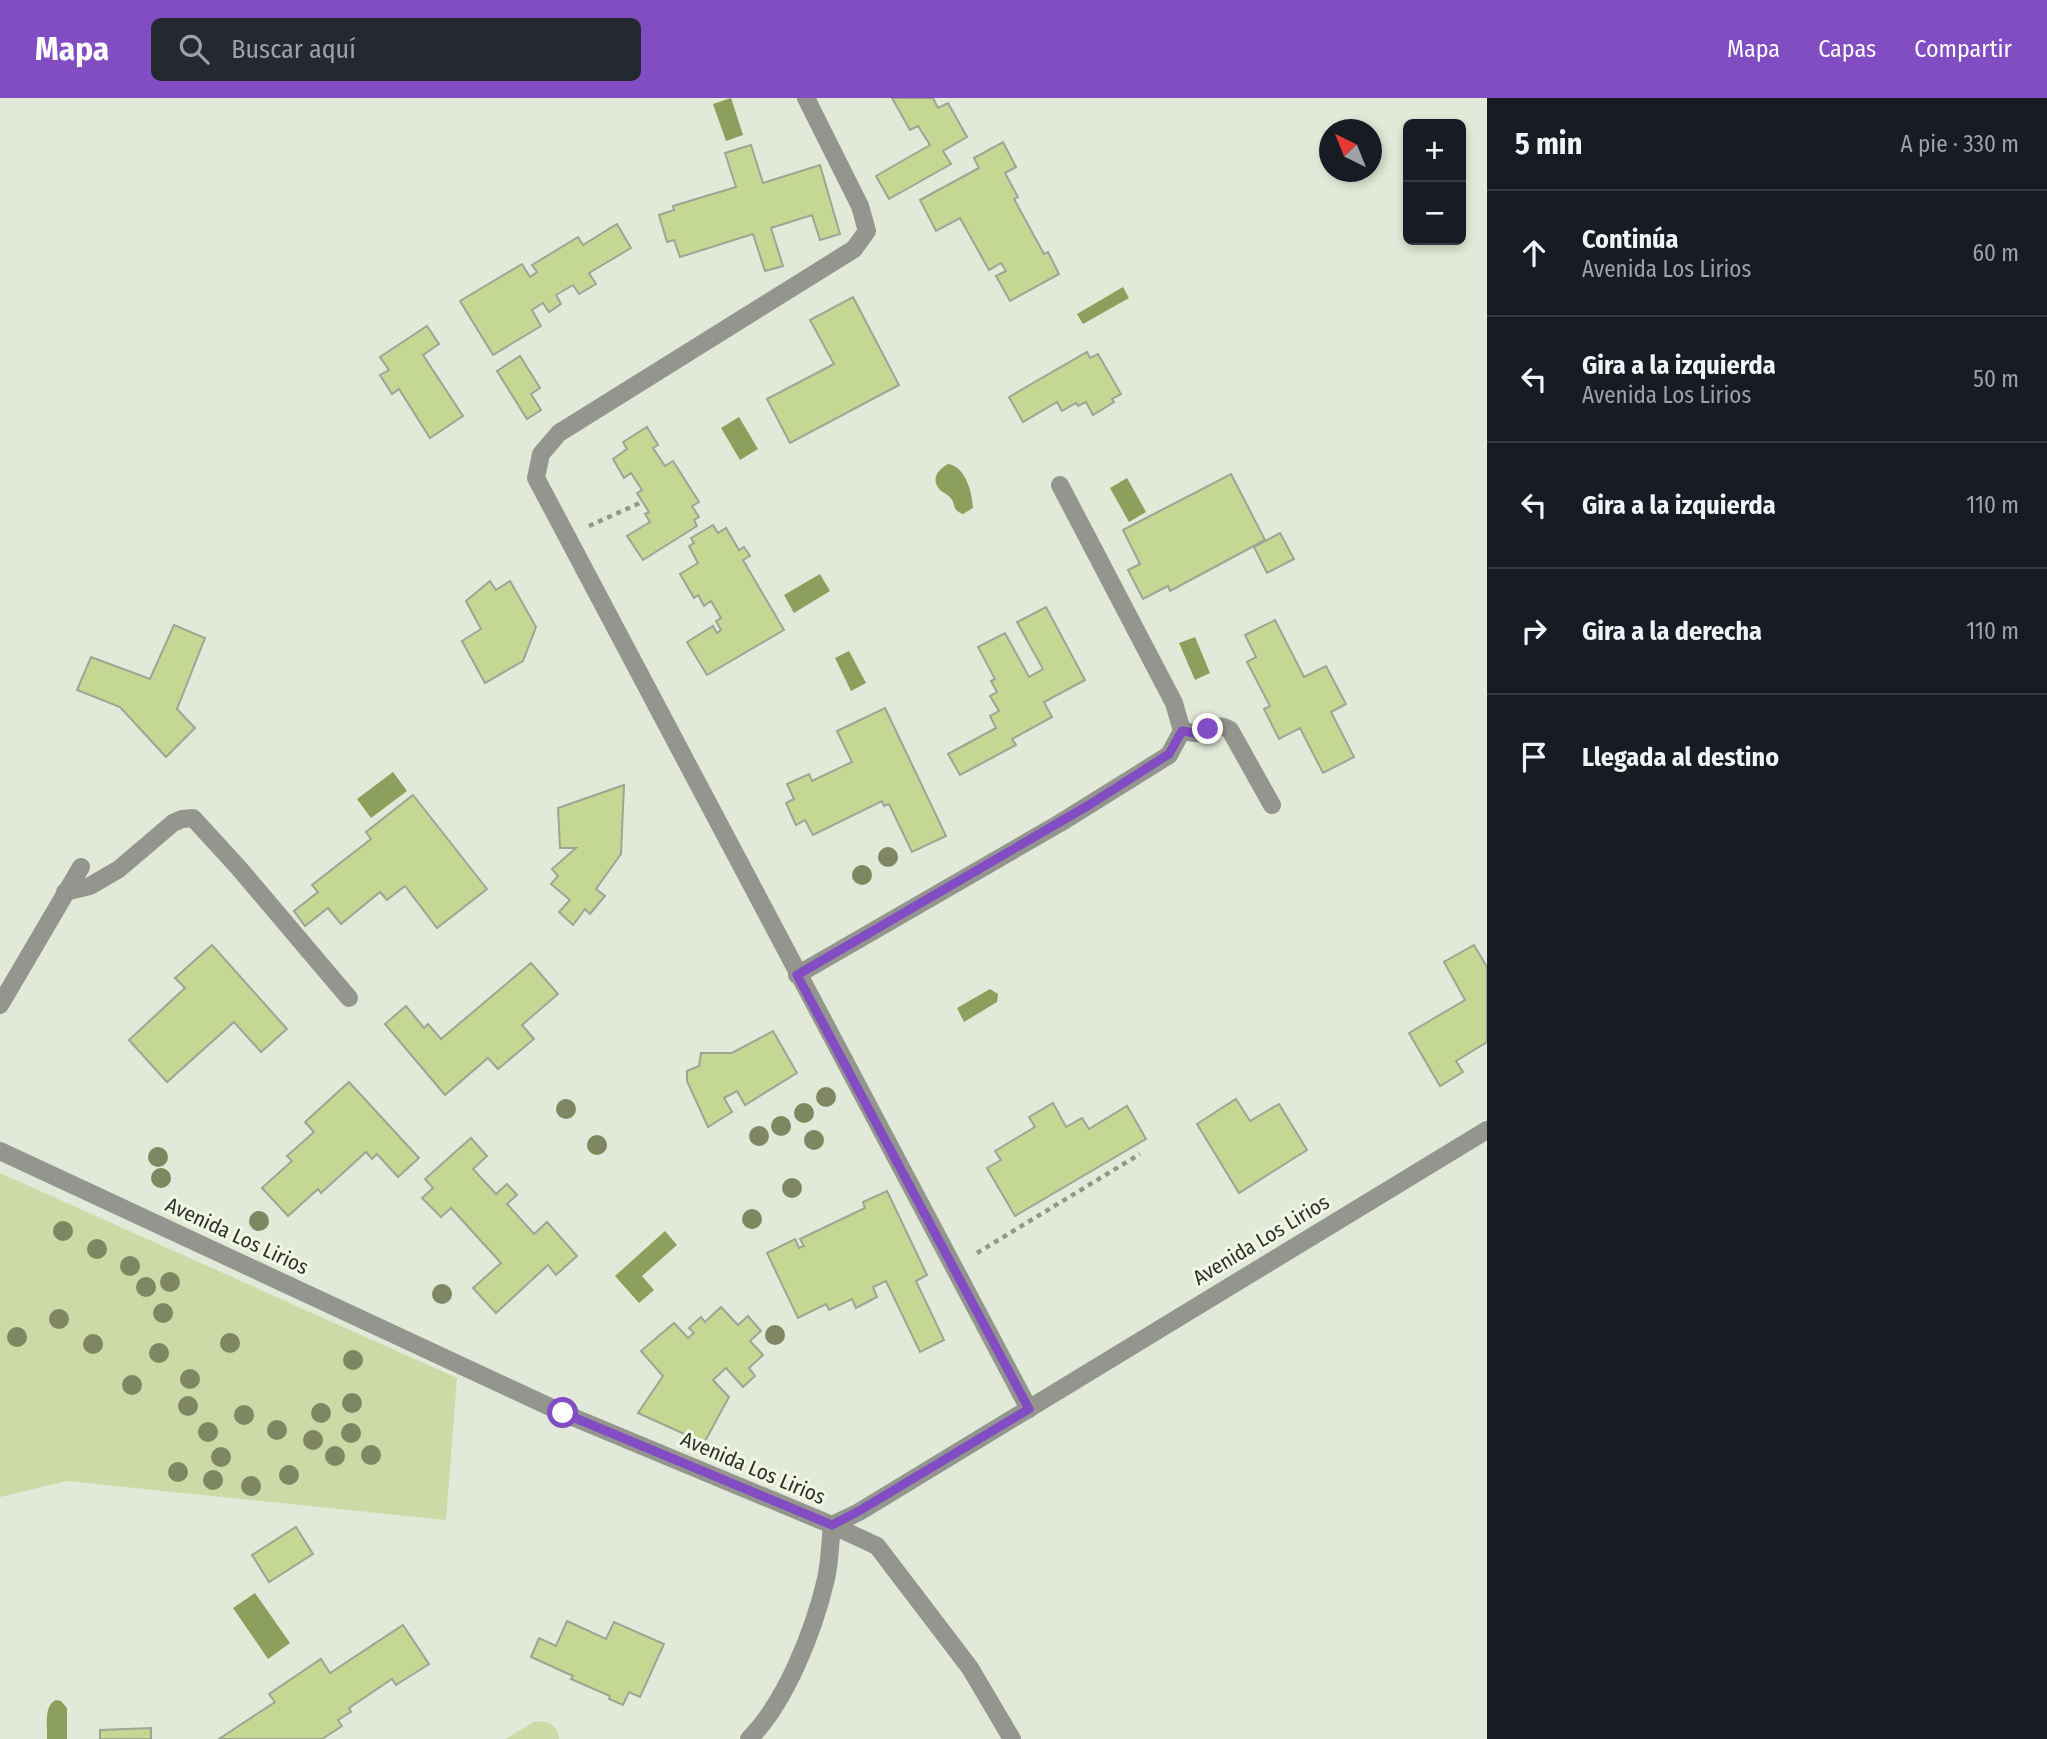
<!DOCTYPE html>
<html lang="es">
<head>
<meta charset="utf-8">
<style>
  :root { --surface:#171b24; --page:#242831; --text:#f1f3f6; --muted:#9ea1a6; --line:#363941; --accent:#824cc3 }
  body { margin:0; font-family:"Fira Sans Condensed",sans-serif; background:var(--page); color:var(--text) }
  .controls { position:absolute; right:21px; top:21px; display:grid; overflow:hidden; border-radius:10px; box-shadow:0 4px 10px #0003 }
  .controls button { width:63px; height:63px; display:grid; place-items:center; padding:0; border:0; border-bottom:2px solid var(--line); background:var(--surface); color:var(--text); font:35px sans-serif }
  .compass { position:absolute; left:1319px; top:21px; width:63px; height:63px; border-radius:50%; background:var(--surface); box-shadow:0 4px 10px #0003; rotate:317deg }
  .stop { position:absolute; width:21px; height:21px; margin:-16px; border:5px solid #824cc3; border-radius:50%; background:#fff }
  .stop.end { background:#824cc3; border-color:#fff; box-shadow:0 2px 7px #0008 }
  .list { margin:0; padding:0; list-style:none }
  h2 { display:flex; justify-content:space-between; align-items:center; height:91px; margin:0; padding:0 28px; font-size:30px }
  h2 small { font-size:23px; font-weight:400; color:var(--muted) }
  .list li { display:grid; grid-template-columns:46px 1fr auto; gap:21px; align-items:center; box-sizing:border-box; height:126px; padding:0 28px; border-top:2px solid var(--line) }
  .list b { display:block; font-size:26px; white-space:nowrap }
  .list p { margin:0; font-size:23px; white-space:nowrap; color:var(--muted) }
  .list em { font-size:23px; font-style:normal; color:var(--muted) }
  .icon { flex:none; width:38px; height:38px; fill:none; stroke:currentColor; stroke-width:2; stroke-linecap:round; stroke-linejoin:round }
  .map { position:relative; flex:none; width:1487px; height:1641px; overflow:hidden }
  header { display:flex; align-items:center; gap:42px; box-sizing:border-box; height:98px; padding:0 35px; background:var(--accent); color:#fff }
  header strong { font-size:33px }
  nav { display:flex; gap:38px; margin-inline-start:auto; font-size:24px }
  .search { width:490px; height:63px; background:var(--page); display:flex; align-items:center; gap:18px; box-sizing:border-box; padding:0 24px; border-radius:10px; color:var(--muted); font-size:26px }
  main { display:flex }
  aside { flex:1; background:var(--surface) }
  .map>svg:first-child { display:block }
  .green { fill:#cbdaa6 }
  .water { fill:#8d9f5c }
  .building { fill:#c4d893; stroke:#9fa494; stroke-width:2 }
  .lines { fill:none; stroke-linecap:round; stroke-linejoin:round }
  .path { stroke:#93978a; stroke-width:4.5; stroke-dasharray:5 5; stroke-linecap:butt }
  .minor { stroke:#93958e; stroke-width:18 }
  .tree { fill:#7e8762 }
  .route { stroke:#824cc3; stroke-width:9 }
  .labels { text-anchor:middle; stroke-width:6; stroke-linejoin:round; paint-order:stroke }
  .street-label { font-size:21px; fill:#2f312a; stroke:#f1f6e5 }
</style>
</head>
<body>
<header>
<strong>Mapa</strong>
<div class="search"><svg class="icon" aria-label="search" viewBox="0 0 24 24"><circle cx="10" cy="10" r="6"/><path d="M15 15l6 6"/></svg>Buscar aquí</div>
<nav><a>Mapa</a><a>Capas</a><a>Compartir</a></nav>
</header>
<main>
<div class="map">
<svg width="1487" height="1641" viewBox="0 0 1487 1641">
  <rect width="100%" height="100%" fill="#e3e9d8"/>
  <g class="green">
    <path d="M 0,1075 L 457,1280 L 446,1422 L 67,1383 L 0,1399 Z"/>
    <path d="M 541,1623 C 552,1625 558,1630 559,1641 L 505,1641 L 534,1624 Z"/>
  </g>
  <g class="water">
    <path d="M 731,0 L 743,37 L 726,43 L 713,6 Z"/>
    <path d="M 1123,189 L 1129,200 L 1083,226 L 1077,216 Z"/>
    <path d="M 739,319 L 758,351 L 740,362 L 721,330 Z"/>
    <path d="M 948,366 C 966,369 972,394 973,410 L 963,416 C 951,411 957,408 950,399 C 950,399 942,393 941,393 C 930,382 937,372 948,366 Z"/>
    <path d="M 1127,380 L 1146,414 L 1129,424 L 1110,390 Z"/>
    <path d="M 820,476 L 830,493 L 794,515 L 784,497 Z"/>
    <path d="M 1195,539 L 1210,575 L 1195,582 L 1179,545 Z"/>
    <path d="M 849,553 L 866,585 L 851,593 L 835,560 Z"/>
    <path d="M 393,674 L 407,693 L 371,720 L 357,701 Z"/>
    <path d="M 990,891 L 998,896 L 997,904 L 964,924 L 957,910 Z"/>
    <path d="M 665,1133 L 677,1147 L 642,1178 L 654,1192 L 639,1205 L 615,1178 Z"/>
    <path d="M 255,1495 L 290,1545 L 268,1561 L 233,1510 Z"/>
    <path d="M 56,1602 L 61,1603 L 67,1610 L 67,1641 L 47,1641 C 48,1628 43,1608 56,1602 Z"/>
  </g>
  <g class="building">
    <path d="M 892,0 L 933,0 L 938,10 L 948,5 L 967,39 L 943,53 L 951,66 L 889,101 L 876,78 L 930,47 L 918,28 L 910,32 Z"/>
    <path d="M 1003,44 L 1016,69 L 1005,75 L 1018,99 L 1014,101 L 1044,156 L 1048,154 L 1059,176 L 1010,203 L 996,178 L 1006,173 L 1001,165 L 989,172 L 960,120 L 936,133 L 920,102 L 979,70 L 974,60 Z"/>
    <path d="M 751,47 L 763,85 L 820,67 L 840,136 L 820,142 L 812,117 L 771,130 L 783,168 L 765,173 L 753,136 L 680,159 L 674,142 L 667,144 L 659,117 L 674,112 L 673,108 L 736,89 L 725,55 Z"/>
    <path d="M 617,126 L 631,150 L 589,175 L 596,186 L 579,196 L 573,187 L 556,197 L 561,206 L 549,214 L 543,205 L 532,212 L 541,228 L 493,257 L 460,203 L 522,166 L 530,179 L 537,174 L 532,167 L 578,139 L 583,147 Z"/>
    <path d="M 853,199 L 899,287 L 790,345 L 767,301 L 834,266 L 810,222 Z"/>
    <path d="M 427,228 L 439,246 L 423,257 L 463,318 L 430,340 L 399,291 L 392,296 L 380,277 L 389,272 L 380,259 Z"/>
    <path d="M 1087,254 L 1090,260 L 1098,256 L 1121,296 L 1112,301 L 1114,304 L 1093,317 L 1086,304 L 1078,308 L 1076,305 L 1062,313 L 1057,304 L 1023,324 L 1009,299 Z"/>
    <path d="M 520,258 L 540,290 L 531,296 L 541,312 L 527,321 L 497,273 Z"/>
    <path d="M 647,329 L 658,347 L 653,350 L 665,368 L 673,363 L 699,404 L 692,408 L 699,419 L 694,422 L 697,428 L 643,462 L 627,438 L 650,424 L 645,416 L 649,414 L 637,395 L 642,392 L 631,375 L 624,380 L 613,361 L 627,351 L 623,344 Z"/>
    <path d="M 1231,376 L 1265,442 L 1170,493 L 1168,488 L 1143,501 L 1128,472 L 1140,466 L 1123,432 Z"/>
    <path d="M 713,427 L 718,435 L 726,430 L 739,452 L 744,449 L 750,458 L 743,462 L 784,532 L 707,577 L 687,544 L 713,528 L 717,535 L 721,532 L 716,523 L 721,520 L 711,503 L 704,508 L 698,497 L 694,500 L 680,476 L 698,465 L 689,448 L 694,445 L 691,440 Z"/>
    <path d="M 1280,435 L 1294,461 L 1267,475 L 1254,449 Z"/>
    <path d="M 490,483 L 496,492 L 510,483 L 536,529 L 523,563 L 485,585 L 462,543 L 481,531 L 466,503 Z"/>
    <path d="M 1046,509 L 1085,582 L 1044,604 L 1052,619 L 1012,641 L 1016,647 L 960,677 L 948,656 L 996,630 L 990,618 L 999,613 L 990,598 L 997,594 L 991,583 L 995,581 L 978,549 L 1005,535 L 1029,579 L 1043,571 L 1017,524 Z"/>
    <path d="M 1275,522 L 1304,579 L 1326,568 L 1346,606 L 1331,614 L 1354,659 L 1323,675 L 1300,630 L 1279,641 L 1264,611 L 1270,608 L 1247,564 L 1256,559 L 1245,537 Z"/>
    <path d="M 174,527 L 205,540 L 177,611 L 195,630 L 166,659 L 120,609 L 77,592 L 91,559 L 150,581 Z"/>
    <path d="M 885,610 L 946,738 L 912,754 L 889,706 L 884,708 L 882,703 L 813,737 L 805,722 L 796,727 L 786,705 L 794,701 L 787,686 L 809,676 L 812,683 L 852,664 L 837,633 Z"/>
    <path d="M 624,687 L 621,756 L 596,791 L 605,798 L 590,816 L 585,811 L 573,827 L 559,814 L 570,802 L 551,786 L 558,778 L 552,771 L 576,750 L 560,750 L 558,710 Z"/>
    <path d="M 413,697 L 487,791 L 437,830 L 405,788 L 387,802 L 380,794 L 341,826 L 328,810 L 305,828 L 294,813 L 318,794 L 312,787 L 371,741 L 366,734 Z"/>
    <path d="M 212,847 L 287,931 L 261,954 L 234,924 L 167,984 L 129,942 L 185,890 L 175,880 Z"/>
    <path d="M 1474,847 L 1487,869 L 1487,944 L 1456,963 L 1463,974 L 1440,988 L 1409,935 L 1465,902 L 1444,864 Z"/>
    <path d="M 531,865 L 558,896 L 522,927 L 534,941 L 498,971 L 488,960 L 445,997 L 385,926 L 406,908 L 424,930 L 428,926 L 441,941 Z"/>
    <path d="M 773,933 L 797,975 L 745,1007 L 737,993 L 724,1000 L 732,1014 L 708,1029 L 687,983 L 687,973 L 699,968 L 701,955 L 732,955 Z"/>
    <path d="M 349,984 L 419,1060 L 398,1079 L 377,1056 L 372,1061 L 366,1054 L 321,1095 L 318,1091 L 288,1118 L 262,1090 L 292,1063 L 287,1058 L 314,1034 L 305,1024 Z"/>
    <path d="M 1236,1001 L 1250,1023 L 1279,1006 L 1307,1052 L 1239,1095 L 1197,1026 Z"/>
    <path d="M 1053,1005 L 1066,1029 L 1082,1020 L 1089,1031 L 1127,1008 L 1146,1041 L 1015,1118 L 987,1070 L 1001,1062 L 995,1053 L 1035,1029 L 1029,1019 Z"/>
    <path d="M 471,1040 L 487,1058 L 473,1071 L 496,1096 L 507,1086 L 517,1097 L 507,1106 L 534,1136 L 547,1124 L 577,1158 L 556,1177 L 548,1167 L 496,1215 L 473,1190 L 501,1165 L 451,1110 L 441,1119 L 422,1100 L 433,1090 L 425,1081 Z"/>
    <path d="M 887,1093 L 927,1177 L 916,1183 L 944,1242 L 920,1254 L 886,1183 L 873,1189 L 877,1199 L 856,1210 L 852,1201 L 829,1212 L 826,1206 L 798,1220 L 767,1155 L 795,1141 L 799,1150 L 804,1148 L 800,1141 L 865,1110 L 863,1104 Z"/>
    <path d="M 721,1209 L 738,1227 L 748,1218 L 761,1233 L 750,1243 L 763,1257 L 749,1270 L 755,1278 L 743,1289 L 726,1270 L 713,1282 L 729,1299 L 704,1345 L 638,1315 L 663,1278 L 641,1253 L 674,1225 L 688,1240 L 694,1235 L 689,1230 L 701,1219 L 705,1224 Z"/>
    <path d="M 296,1429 L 313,1456 L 269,1484 L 252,1457 Z"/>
    <path d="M 567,1523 L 606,1541 L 614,1524 L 664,1546 L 640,1599 L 629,1594 L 623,1607 L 609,1601 L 610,1598 L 571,1581 L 573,1578 L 531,1559 L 539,1540 L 556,1548 Z"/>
    <path d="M 403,1527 L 429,1566 L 396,1587 L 392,1581 L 349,1610 L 351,1614 L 338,1622 L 342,1628 L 322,1641 L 219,1641 L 275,1604 L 269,1596 L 321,1561 L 330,1575 Z"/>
    <path d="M 151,1630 L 151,1641 L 100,1641 L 100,1632 Z"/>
  </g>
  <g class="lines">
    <g class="path">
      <path d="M 589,428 L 642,404"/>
      <path d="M 977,1155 L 1140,1056"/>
    </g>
    <g class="minor">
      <path d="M 806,0 L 860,108 L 867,133 L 854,151 L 559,335 L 541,356 L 536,380 L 1029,1311"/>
      <path d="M 1182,633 C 1188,634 1196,636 1201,635 C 1214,632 1217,624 1230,632 L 1272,707"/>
      <path d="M 65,794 L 90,788 L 119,771 L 173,725 L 182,721 L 193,720 L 238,769 L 349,900"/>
      <path d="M 797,877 L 1060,725 L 1169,657 L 1182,633 L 1174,605 L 1060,387"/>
      <path d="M 0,907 L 81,769"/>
      <path d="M 0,1053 L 563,1315 L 832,1427 L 859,1414 L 1487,1032"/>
      <path d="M 749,1641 C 786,1604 814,1532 826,1481 C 830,1463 830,1445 832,1427 L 877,1448 L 970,1570 L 1012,1641"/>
    </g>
  </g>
  <g class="tree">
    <circle cx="888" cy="759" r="10"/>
    <circle cx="862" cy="777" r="10"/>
    <circle cx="826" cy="999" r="10"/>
    <circle cx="566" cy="1011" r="10"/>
    <circle cx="804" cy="1015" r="10"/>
    <circle cx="781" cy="1028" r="10"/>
    <circle cx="759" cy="1038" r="10"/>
    <circle cx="814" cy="1042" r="10"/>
    <circle cx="597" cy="1047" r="10"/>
    <circle cx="158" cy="1059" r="10"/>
    <circle cx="161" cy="1080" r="10"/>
    <circle cx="792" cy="1090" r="10"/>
    <circle cx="752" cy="1121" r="10"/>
    <circle cx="259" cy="1123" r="10"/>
    <circle cx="63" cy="1133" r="10"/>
    <circle cx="97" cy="1151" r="10"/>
    <circle cx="130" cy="1168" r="10"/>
    <circle cx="170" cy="1184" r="10"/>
    <circle cx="146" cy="1189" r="10"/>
    <circle cx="442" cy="1196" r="10"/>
    <circle cx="163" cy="1215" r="10"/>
    <circle cx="59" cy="1221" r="10"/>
    <circle cx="775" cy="1237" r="10"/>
    <circle cx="17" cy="1239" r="10"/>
    <circle cx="230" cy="1245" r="10"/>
    <circle cx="93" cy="1246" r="10"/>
    <circle cx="159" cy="1255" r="10"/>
    <circle cx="353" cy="1262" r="10"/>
    <circle cx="190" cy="1281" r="10"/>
    <circle cx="132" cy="1287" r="10"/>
    <circle cx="352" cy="1305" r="10"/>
    <circle cx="188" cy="1308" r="10"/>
    <circle cx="321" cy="1315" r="10"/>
    <circle cx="244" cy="1317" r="10"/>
    <circle cx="277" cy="1332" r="10"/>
    <circle cx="208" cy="1334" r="10"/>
    <circle cx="351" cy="1335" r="10"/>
    <circle cx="313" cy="1342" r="10"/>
    <circle cx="371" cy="1357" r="10"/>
    <circle cx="335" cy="1358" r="10"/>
    <circle cx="221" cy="1359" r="10"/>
    <circle cx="178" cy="1374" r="10"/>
    <circle cx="289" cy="1377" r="10"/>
    <circle cx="213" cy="1382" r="10"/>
    <circle cx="251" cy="1388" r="10"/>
  </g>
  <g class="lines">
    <path class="route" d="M 563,1315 L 832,1427 L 859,1413 L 1029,1311 L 797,877 L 1089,707 L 1169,656 L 1182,633 L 1200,636 L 1208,631"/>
  </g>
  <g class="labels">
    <g class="street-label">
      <text transform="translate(237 1138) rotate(25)" y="7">Avenida Los Lirios</text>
      <text transform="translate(1261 1142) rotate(-31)" y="7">Avenida Los Lirios</text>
      <text transform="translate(753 1370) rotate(23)" y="7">Avenida Los Lirios</text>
    </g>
  </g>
</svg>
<div class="controls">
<button>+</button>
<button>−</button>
</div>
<svg class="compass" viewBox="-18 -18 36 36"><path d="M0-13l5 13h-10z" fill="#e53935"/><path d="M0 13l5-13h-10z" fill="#9ea1a6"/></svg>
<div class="stop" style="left:563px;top:1315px"></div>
<div class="stop end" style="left:1208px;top:631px"></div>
</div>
<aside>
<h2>5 min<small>A pie · 330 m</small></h2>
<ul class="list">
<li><svg class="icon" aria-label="ahead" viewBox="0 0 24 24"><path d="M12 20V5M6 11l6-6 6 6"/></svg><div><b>Continúa</b><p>Avenida Los Lirios</p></div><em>60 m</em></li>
<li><svg class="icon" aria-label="left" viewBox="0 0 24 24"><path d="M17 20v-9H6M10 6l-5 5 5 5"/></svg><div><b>Gira a la izquierda</b><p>Avenida Los Lirios</p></div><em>50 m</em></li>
<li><svg class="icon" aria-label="left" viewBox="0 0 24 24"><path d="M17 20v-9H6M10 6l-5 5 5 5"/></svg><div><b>Gira a la izquierda</b></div><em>110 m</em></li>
<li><svg class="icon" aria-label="right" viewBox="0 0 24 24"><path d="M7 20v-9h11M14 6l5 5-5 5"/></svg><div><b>Gira a la derecha</b></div><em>110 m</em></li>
<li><svg class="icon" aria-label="arrive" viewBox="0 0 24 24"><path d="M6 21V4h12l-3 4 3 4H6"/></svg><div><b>Llegada al destino</b></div></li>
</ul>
</aside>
</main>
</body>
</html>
